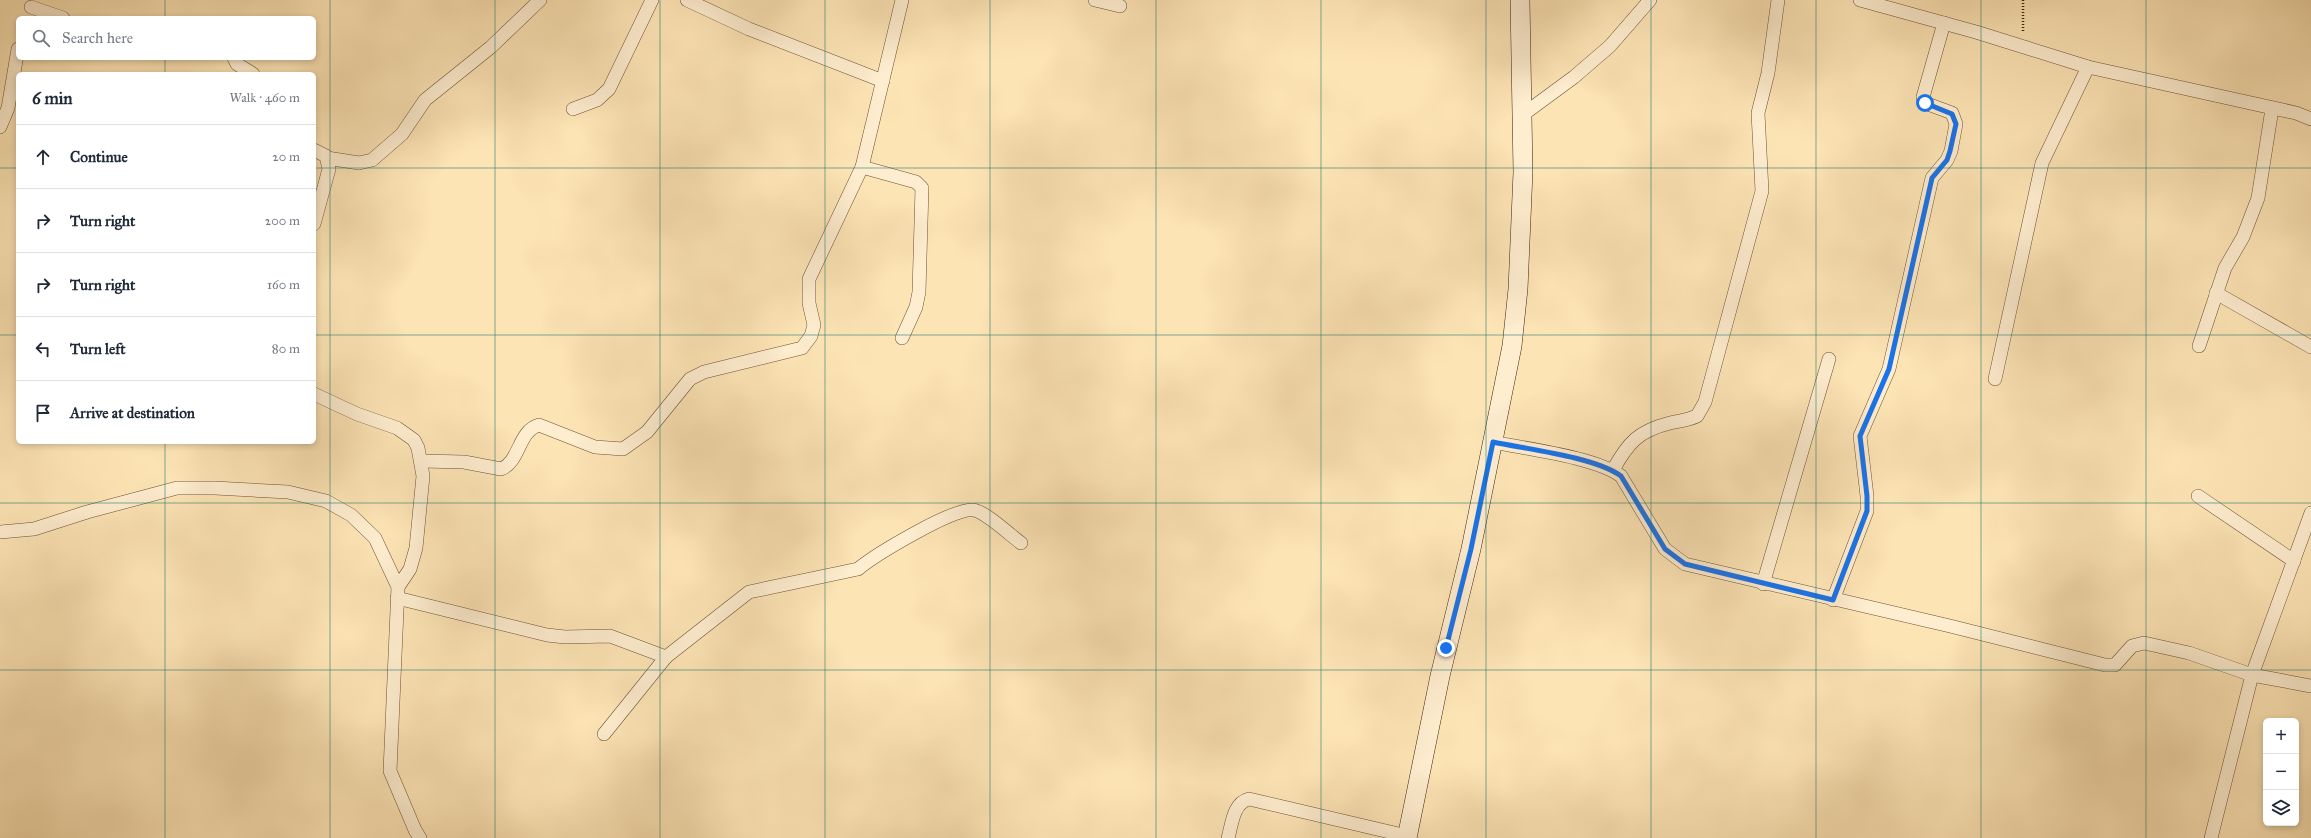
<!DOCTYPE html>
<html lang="en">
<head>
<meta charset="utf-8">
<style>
  :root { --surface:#fff; --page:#f2f2f3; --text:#1f2937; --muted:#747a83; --line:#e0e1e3 }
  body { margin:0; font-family:"IM FELL Great Primer",serif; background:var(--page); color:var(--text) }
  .controls { position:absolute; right:12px; bottom:12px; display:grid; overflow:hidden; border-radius:6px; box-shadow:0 2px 6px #0003 }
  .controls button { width:36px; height:36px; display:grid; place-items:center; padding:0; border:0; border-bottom:1px solid var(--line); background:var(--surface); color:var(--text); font:20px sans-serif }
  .stop { position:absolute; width:12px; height:12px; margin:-9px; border:3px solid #1a73e8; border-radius:50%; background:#fff }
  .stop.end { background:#1a73e8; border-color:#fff; box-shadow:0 1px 4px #0008 }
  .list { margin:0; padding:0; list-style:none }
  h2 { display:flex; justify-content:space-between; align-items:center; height:52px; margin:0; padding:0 16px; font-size:17px }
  h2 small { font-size:13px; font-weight:400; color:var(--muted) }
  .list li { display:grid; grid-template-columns:26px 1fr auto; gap:12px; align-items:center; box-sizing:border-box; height:64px; padding:0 16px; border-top:1px solid var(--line) }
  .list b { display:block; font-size:15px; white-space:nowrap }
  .list em { font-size:13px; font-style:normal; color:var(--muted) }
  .icon { flex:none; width:22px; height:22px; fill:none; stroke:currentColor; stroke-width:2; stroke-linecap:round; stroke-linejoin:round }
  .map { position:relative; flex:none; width:2311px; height:838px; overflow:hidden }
  .search { position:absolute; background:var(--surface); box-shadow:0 2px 6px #0003; left:16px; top:16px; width:300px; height:44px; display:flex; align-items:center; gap:10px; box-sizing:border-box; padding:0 14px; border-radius:6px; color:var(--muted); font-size:15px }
  .panel { position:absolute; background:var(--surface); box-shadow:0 2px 6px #0003; left:16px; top:72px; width:300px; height:372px; border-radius:6px }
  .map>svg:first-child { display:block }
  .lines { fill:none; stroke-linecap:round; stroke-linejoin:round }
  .street-casing { stroke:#6a5234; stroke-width:14 }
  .secondary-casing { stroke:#392109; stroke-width:20 }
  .path { stroke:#392109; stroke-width:2.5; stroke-dasharray:1 2; stroke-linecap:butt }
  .street { stroke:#feedcf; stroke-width:13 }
  .secondary { stroke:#feedcf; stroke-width:19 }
  .route { stroke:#1a73e8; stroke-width:5 }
  .grid { fill:none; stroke:#0f766e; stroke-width:1; stroke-opacity:0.55 }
</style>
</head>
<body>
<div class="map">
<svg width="2311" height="838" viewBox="0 0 2311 838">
  <rect width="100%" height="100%" fill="#fde4b5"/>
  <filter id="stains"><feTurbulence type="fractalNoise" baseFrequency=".005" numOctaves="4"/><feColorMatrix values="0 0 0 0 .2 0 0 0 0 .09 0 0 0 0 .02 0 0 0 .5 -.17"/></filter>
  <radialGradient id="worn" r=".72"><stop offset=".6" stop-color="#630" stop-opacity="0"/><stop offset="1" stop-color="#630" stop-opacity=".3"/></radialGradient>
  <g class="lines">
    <g class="street-casing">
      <g id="street">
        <path d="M 687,0 L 749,29 L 883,81"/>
        <path d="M 1095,0 L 1120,6"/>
        <path d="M 1860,0 L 1976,32 L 2088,67 L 2296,113 L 2311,119"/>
        <path d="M 31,7 L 63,18"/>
        <path d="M 234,58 L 237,64 L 253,74"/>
        <path d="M 573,109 L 597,100 L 609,89 L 652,0"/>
        <path d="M 1521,116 L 1574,77 L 1610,46 L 1650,0"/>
        <path d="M 0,127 L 8,108 L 18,49"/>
        <path d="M 314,150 L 326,156 L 329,169 L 314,224"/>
        <path d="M 327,158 L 359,163 L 372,160 L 402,134 L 425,100 L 491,47 L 540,0"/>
        <path d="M 2216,293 L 2311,347"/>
        <path d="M 902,338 L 916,307 L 919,292 L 922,188 L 916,182 L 862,167 L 902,0"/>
        <path d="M 2199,346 L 2225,268 L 2243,237 L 2258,198 L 2272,109"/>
        <path d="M 1995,379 L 2042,163 L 2088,67"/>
        <path d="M 314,394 L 357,414 L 397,428 L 414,440 L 418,448 L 423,476 L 416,548 L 410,569 L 398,587"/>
        <path d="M 1493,442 C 1526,449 1595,457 1621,476 L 1665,549 L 1685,564 L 1950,626 L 2105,665 L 2115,665 L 2132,646 L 2144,643 L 2189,653 L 2252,675 L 2311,686"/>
        <path d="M 422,461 L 464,462 L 501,469 C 520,462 518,431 539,425 L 595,447 L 623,449 L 647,432 L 690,379 L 704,372 L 802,348 L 811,336 L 814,325 L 809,303 L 809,279 L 862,167"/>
        <path d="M 1613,470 C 1628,443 1638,431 1670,423 C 1679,421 1688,420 1697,416 L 1705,402 L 1762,191 L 1758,113 L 1768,73 L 1778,0"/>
        <path d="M 2198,496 L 2294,561"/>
        <path d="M 0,532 L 34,529 L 87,512 L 177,488 L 215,488 L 288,492 L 326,501 L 351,515 L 375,538 L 398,587 L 390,771 L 415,830 L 420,838"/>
        <path d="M 1763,584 L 1829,359"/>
        <path d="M 397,598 L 547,635 L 565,637 L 610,636 L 666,657 L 749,592 L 858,569 C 875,555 954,507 974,510 C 987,513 1010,535 1021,543"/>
        <path d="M 1833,600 L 1867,511 L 1867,496 L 1860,436 L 1889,369 L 1932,178 L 1947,160 L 1951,151 L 1956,124 L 1952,113 L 1925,103 L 1923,97 L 1944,23"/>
        <path d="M 604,734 L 666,657"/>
        <path d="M 1228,838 C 1232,824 1233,803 1249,799 L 1407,836"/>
        <path d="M 2211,838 L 2252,675 L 2311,513"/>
      </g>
    </g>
    <g class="secondary-casing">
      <path id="secondary" d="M 1407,838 L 1440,676 L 1471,549 L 1512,346 L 1518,289 L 1523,172 L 1520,0"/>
    </g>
    <path class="path" d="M 2023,0 L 2023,31"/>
    <use href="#street" class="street"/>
    <use href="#secondary" class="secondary"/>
  </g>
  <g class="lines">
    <path class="route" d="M 1446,648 L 1471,549 L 1493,442 C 1526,449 1595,457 1621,476 L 1665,549 L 1685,564 L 1833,600 L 1867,511 L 1867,496 L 1860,436 L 1889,369 L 1932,178 L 1947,160 L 1950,151 L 1956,124 L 1952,114 L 1925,103"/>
  </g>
  <path class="grid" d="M 165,0 L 165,18M 330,0 L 330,838M 495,0 L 495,838M 660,0 L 660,838M 825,0 L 825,838M 990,0 L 990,838M 1156,0 L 1156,838M 1321,0 L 1321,838M 1486,0 L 1486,838M 1651,0 L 1651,838M 1816,0 L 1816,838M 1981,0 L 1981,838M 2146,0 L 2146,838M 165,58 L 165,74M 0,168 L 18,168M 314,168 L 2311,168M 0,335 L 18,335M 314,335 L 2311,335M 165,442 L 165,838M 0,503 L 2311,503M 0,670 L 2311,670"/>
  <rect width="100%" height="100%" filter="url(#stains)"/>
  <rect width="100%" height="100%" fill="url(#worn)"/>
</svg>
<div class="controls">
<button>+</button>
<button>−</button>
<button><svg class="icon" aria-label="layers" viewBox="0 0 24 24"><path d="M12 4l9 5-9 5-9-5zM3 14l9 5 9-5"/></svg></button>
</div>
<div class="stop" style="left:1925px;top:103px"></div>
<div class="stop end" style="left:1446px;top:648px"></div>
<div class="search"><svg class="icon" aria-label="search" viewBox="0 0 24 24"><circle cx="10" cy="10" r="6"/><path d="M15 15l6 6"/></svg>Search here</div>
<section class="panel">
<h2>6 min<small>Walk · 460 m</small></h2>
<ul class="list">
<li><svg class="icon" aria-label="ahead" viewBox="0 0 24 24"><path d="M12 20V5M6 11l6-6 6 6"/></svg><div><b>Continue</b></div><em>20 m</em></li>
<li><svg class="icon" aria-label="right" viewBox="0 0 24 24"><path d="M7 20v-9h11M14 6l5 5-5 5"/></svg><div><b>Turn right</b></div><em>200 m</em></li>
<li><svg class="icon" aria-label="right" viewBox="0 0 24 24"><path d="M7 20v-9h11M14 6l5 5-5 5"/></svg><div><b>Turn right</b></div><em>160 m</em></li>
<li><svg class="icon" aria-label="left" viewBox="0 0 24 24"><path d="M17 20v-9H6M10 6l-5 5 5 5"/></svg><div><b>Turn left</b></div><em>80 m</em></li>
<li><svg class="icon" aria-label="arrive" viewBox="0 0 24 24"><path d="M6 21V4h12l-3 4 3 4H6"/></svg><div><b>Arrive at destination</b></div></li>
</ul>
</section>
</div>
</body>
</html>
